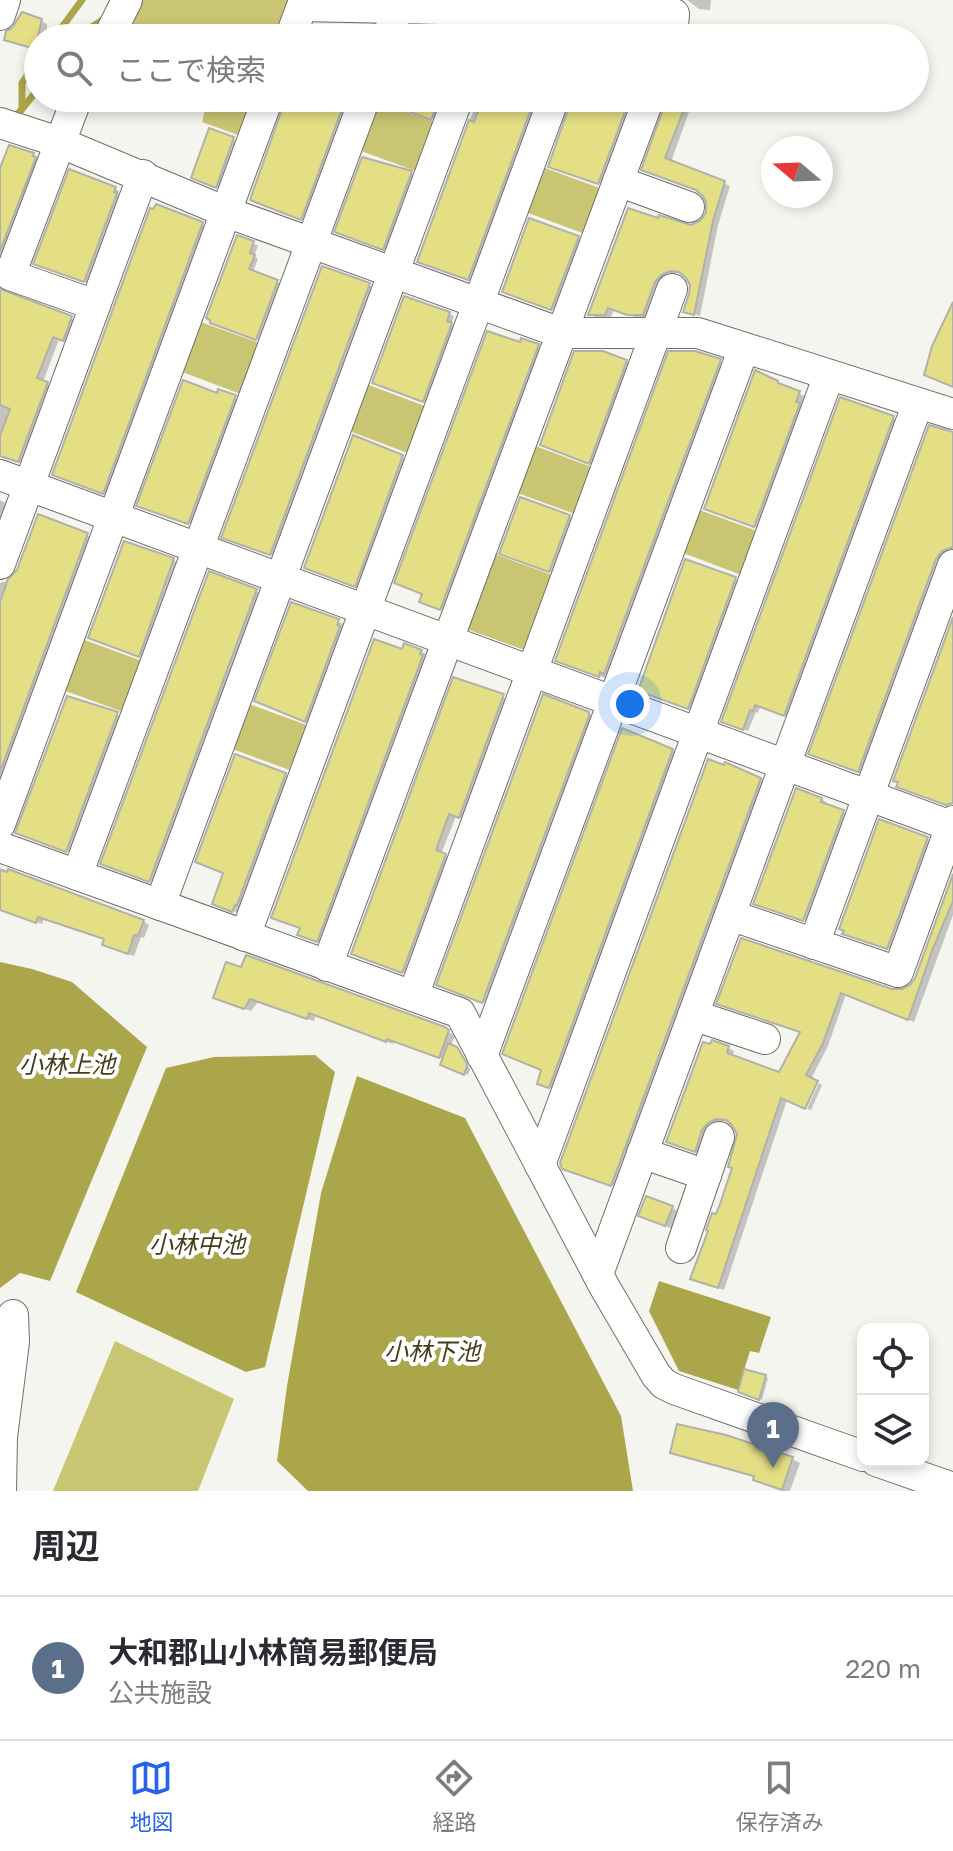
<!DOCTYPE html>
<html lang="ja">
<head>
<meta charset="utf-8">
<style>
  :root { --surface:#fff; --page:#f7f7f7; --text:#2b2b33; --muted:#7c7c81; --line:#e1e1e2; --accent:#2563eb }
  body { margin:0; font-family:"Golos Text","Noto Sans JP",sans-serif; background:var(--page); color:var(--text) }
  .controls { position:absolute; right:24px; bottom:24px; display:grid; overflow:hidden; border-radius:16px; box-shadow:0 4px 12px #0003 }
  .controls button { width:72px; height:72px; display:grid; place-items:center; padding:0; border:0; border-bottom:2px solid var(--line); background:var(--surface); color:var(--text); font:40px sans-serif }
  .compass { position:absolute; left:761px; top:136px; width:72px; height:72px; border-radius:50%; background:var(--surface); box-shadow:0 4px 12px #0003; rotate:289deg }
  .you { position:absolute; left:630px; top:704px; width:28px; height:28px; margin:-20px; border:6px solid #fff; border-radius:50%; background:#1a73e8; box-shadow:0 0 0 12px #1a73e833 }
  .badge { display:grid; place-items:center; width:52px; height:52px; border-radius:50%; background:var(--accent); color:#fff; font-size:26px; font-weight:700 }
  .pin { position:absolute; translate:-50% -66px; filter:drop-shadow(0 2px 4px #0008) }
  .pin::after { content:''; position:absolute; top:42px; width:28px; height:24px; background:inherit; clip-path:polygon(0 0,100% 0,50% 100%) }
  .list { margin:0; padding:0; list-style:none }
  h2 { display:flex; justify-content:space-between; align-items:center; height:104px; margin:0; padding:0 32px; font-size:34px }
  h2 small { font-size:26px; font-weight:400; color:var(--muted) }
  .list li { display:grid; grid-template-columns:52px 1fr auto; gap:24px; align-items:center; box-sizing:border-box; height:144px; padding:0 32px; border-top:2px solid var(--line) }
  .list b { display:block; font-size:30px; white-space:nowrap }
  .list p { margin:0; font-size:26px; white-space:nowrap; color:var(--muted) }
  .list em { font-size:26px; font-style:normal; color:var(--muted) }
  .icon { flex:none; width:44px; height:44px; fill:none; stroke:currentColor; stroke-width:2; stroke-linecap:round; stroke-linejoin:round }
  .map { position:relative; flex:none; width:953px; height:1491px; overflow:hidden }
  .search { position:absolute; background:var(--surface); box-shadow:0 4px 12px #0003; left:24px; right:24px; top:24px; height:88px; display:flex; align-items:center; gap:20px; box-sizing:border-box; padding:0 28px; border-radius:44px; color:var(--muted); font-size:30px }
  .sheet { height:248px; background:var(--surface) }
  nav { display:flex; justify-content:space-around; align-items:center; box-sizing:border-box; height:112px; border-top:2px solid var(--line); background:var(--surface); font-size:22px; color:var(--muted) }
  nav a { display:grid; justify-items:center; gap:4px }
  nav .on { color:var(--accent) }
  .map>svg:first-child { display:block }
  .green { fill:#cac573 }
  .water { fill:#aba64a }
  .shadow { fill:#0003 }
  .lines { fill:none; stroke-linecap:round; stroke-linejoin:round }
  .stream { stroke:#aba64a; stroke-width:7 }
  .building { fill:#e4df84; stroke:#b1b1ab; stroke-width:2 }
  .minor-casing { stroke:#6f6f6a; stroke-width:32 }
  .minor { stroke:#fff; stroke-width:30 }
  .labels { text-anchor:middle; stroke-width:8; stroke-linejoin:round; paint-order:stroke }
  .water-label { font-size:24px; font-style:italic; fill:#423f19; stroke:#fff }
</style>
</head>
<body>
<div class="map">
<svg width="953" height="1491" viewBox="0 0 953 1491">
  <rect width="100%" height="100%" fill="#f5f5ef"/>
  <g class="green">
    <path d="M 142,0 L 295,0 L 281,38 L 154,38 L 125,28 Z"/>
    <path d="M 208,98 L 260,98 L 246,138 L 202,122 Z"/>
    <path d="M 372,99 L 439,124 L 421,173 L 353,148 Z"/>
    <path d="M 537,165 L 605,190 L 588,235 L 520,210 Z"/>
    <path d="M 195,320 L 265,345 L 246,396 L 177,370 Z"/>
    <path d="M 361,382 L 430,408 L 413,455 L 344,429 Z"/>
    <path d="M 530,444 L 597,469 L 580,516 L 512,491 Z"/>
    <path d="M 694,508 L 760,532 L 744,576 L 678,551 Z"/>
    <path d="M 489,552 L 558,577 L 530,652 L 461,627 Z"/>
    <path d="M 79,638 L 145,662 L 126,713 L 60,689 Z"/>
    <path d="M 244,702 L 312,727 L 295,772 L 227,747 Z"/>
    <path d="M 115,1341 L 234,1399 L 198,1491 L 53,1491 Z"/>
  </g>
  <g class="water">
    <path d="M 0,962 L 32,969 L 72,982 L 147,1047 L 50,1281 L 20,1273 L 0,1288 Z"/>
    <path d="M 315,1055 L 335,1072 L 265,1367 L 246,1372 L 76,1292 L 166,1068 L 214,1057 Z"/>
    <path d="M 357,1076 L 465,1118 L 621,1416 L 633,1491 L 308,1491 L 277,1461 L 287,1386 L 321,1193 Z"/>
    <path d="M 659,1281 L 771,1317 L 759,1353 L 750,1351 L 738,1390 L 679,1371 L 649,1311 Z"/>
  </g>
  <g class="shadow">
    <path d="M 687,0 L 711,0 L 710,10 L 699,9 Z"/>
    <path d="M 41,21 L 47,24 L 47,33 L 46,38 L 38,38 L 38,50 L 6,39 Z"/>
    <path d="M 316,27 L 345,37 L 347,29 L 370,38 L 311,38 Z"/>
    <path d="M 412,28 L 459,29 L 477,38 L 407,38 Z"/>
    <path d="M 287,98 L 352,98 L 307,221 L 258,202 Z"/>
    <path d="M 384,98 L 447,98 L 437,121 Z"/>
    <path d="M 478,98 L 541,98 L 474,282 L 419,261 Z"/>
    <path d="M 573,98 L 636,98 L 604,186 L 556,169 Z"/>
    <path d="M 668,98 L 694,98 L 671,162 L 730,186 L 718,225 L 700,316 L 685,311 L 692,285 L 685,274 L 677,273 L 667,277 L 649,317 L 635,317 L 614,309 L 611,317 L 595,317 L 590,314 L 659,221 L 691,227 L 702,222 L 708,213 L 709,203 L 701,192 L 649,173 Z"/>
    <path d="M 210,131 L 239,142 L 221,189 L 199,180 Z"/>
    <path d="M 33,155 L 39,158 L 0,269 L 0,172 Z"/>
    <path d="M 411,173 L 418,177 L 390,252 L 344,235 Z"/>
    <path d="M 115,189 L 119,191 L 118,196 L 120,197 L 89,283 L 40,266 Z"/>
    <path d="M 202,224 L 207,227 L 108,495 L 59,477 Z"/>
    <path d="M 578,238 L 583,241 L 556,311 L 509,294 Z"/>
    <path d="M 253,243 L 258,246 L 254,256 L 258,259 L 253,272 L 282,284 L 261,341 L 217,324 Z"/>
    <path d="M 323,268 L 375,288 L 276,557 L 229,540 Z"/>
    <path d="M 0,287 L 3,293 L 77,321 L 69,343 L 59,339 L 43,382 L 53,387 L 24,464 L 0,457 Z"/>
    <path d="M 449,314 L 454,316 L 451,325 L 456,327 L 428,403 L 379,385 Z"/>
    <path d="M 521,345 L 542,348 L 445,611 L 426,604 Z"/>
    <path d="M 626,361 L 632,365 L 595,466 L 548,447 Z"/>
    <path d="M 720,361 L 725,364 L 610,675 L 606,674 L 605,678 L 563,663 Z"/>
    <path d="M 799,393 L 805,397 L 801,406 L 805,408 L 760,529 L 712,511 Z"/>
    <path d="M 218,395 L 240,400 L 194,525 L 144,508 Z"/>
    <path d="M 893,418 L 898,421 L 789,717 L 760,706 L 758,713 L 756,712 L 748,731 L 729,724 Z"/>
    <path d="M 953,435 L 953,551 L 863,774 L 816,756 Z"/>
    <path d="M 402,457 L 408,460 L 361,589 L 312,570 Z"/>
    <path d="M 0,500 L 9,505 L 0,531 Z"/>
    <path d="M 39,516 L 93,538 L 0,792 L 0,583 L 13,579 Z"/>
    <path d="M 569,516 L 576,520 L 556,574 L 508,557 Z"/>
    <path d="M 173,560 L 178,563 L 145,658 L 96,640 Z"/>
    <path d="M 211,574 L 262,594 L 155,883 L 108,866 Z"/>
    <path d="M 735,579 L 741,582 L 694,710 L 645,693 Z"/>
    <path d="M 292,604 L 344,624 L 342,629 L 344,631 L 310,723 L 262,703 Z"/>
    <path d="M 403,652 L 421,652 L 426,654 L 424,659 L 427,660 L 322,943 L 304,937 Z"/>
    <path d="M 454,680 L 510,700 L 466,820 L 456,816 L 441,854 L 451,859 L 409,975 L 353,953 Z"/>
    <path d="M 100,707 L 122,717 L 72,853 L 22,835 Z"/>
    <path d="M 588,714 L 593,716 L 488,1004 L 443,987 Z"/>
    <path d="M 672,750 L 677,753 L 554,1089 L 544,1085 L 543,1070 Z"/>
    <path d="M 285,775 L 291,778 L 239,913 L 220,907 Z"/>
    <path d="M 757,776 L 766,782 L 617,1187 L 570,1171 Z"/>
    <path d="M 821,799 L 826,802 L 825,805 L 848,815 L 809,922 L 761,906 Z"/>
    <path d="M 927,839 L 932,841 L 892,950 L 849,936 Z"/>
    <path d="M 0,868 L 143,921 L 149,925 L 144,938 L 141,937 L 134,956 L 111,948 L 106,940 L 44,919 L 42,924 L 0,909 Z"/>
    <path d="M 953,879 L 953,915 L 914,1022 L 846,994 L 828,1046 L 811,1079 L 787,1100 L 724,1290 L 698,1281 L 734,1168 L 739,1134 L 731,1122 L 723,1121 L 712,1127 L 701,1154 L 673,1144 L 728,1048 L 734,1051 L 732,1057 L 780,1075 L 802,1032 L 742,940 L 892,991 L 910,988 L 917,979 Z"/>
    <path d="M 228,964 L 444,1029 L 455,1036 L 451,1046 L 460,1051 L 470,1069 L 468,1075 L 445,1066 L 444,1059 L 394,1042 L 393,1044 L 316,1015 L 314,1021 L 258,1002 L 251,1011 L 223,1001 Z"/>
    <path d="M 819,1083 L 822,1085 L 811,1110 L 807,1109 Z"/>
    <path d="M 672,1208 L 679,1212 L 673,1229 L 648,1220 Z"/>
    <path d="M 765,1377 L 768,1378 L 762,1400 L 743,1393 Z"/>
    <path d="M 672,1452 L 792,1459 L 800,1463 L 790,1491 L 784,1491 L 763,1484 L 756,1478 Z"/>
  </g>
  <g class="lines">
    <g class="stream">
      <path d="M 54,38 L 82,0"/>
      <path d="M 74,38 L 106,18"/>
      <path d="M 22,108 L 22,83 L 38,60"/>
      <path d="M 14,119 L 38,89"/>
    </g>
  </g>
  <g class="building">
    <path d="M 22,12 L 42,19 L 35,49 L 4,40 L 6,31 L 12,28 Z"/>
    <path d="M 427,27 L 460,27 L 456,38 L 426,38 Z"/>
    <path d="M 499,28 L 646,31 L 646,38 L 495,38 Z"/>
    <path d="M 286,98 L 346,98 L 301,220 L 250,200 Z"/>
    <path d="M 383,98 L 439,98 L 431,120 L 382,101 Z"/>
    <path d="M 483,98 L 535,98 L 468,280 L 417,262 L 469,120 L 474,122 Z"/>
    <path d="M 572,98 L 630,98 L 598,184 L 548,167 Z"/>
    <path d="M 667,98 L 686,104 L 665,158 L 725,181 L 713,221 L 694,315 L 683,312 L 689,294 L 690,285 L 686,278 L 679,272 L 670,271 L 661,275 L 655,282 L 643,315 L 627,315 L 608,308 L 605,315 L 588,315 L 628,208 L 658,218 L 659,215 L 691,225 L 701,220 L 706,212 L 706,203 L 703,196 L 696,190 L 641,170 Z"/>
    <path d="M 209,128 L 234,137 L 216,188 L 191,178 Z"/>
    <path d="M 9,145 L 34,153 L 33,156 L 36,157 L 0,251 L 0,168 Z"/>
    <path d="M 362,157 L 412,171 L 383,250 L 334,232 Z"/>
    <path d="M 69,169 L 116,187 L 114,192 L 117,193 L 84,282 L 33,264 Z"/>
    <path d="M 156,204 L 203,222 L 103,494 L 52,475 L 150,208 L 153,209 Z"/>
    <path d="M 529,218 L 579,236 L 551,310 L 502,292 Z"/>
    <path d="M 237,235 L 254,241 L 250,253 L 255,255 L 249,269 L 278,280 L 256,340 L 210,323 L 210,320 L 206,318 Z"/>
    <path d="M 322,266 L 370,283 L 270,555 L 221,538 Z"/>
    <path d="M 0,289 L 72,316 L 63,341 L 53,337 L 37,378 L 48,382 L 18,462 L 0,456 L 0,436 L 10,409 L 0,405 Z"/>
    <path d="M 404,296 L 450,312 L 447,321 L 452,323 L 423,402 L 372,383 Z"/>
    <path d="M 953,302 L 953,387 L 924,375 L 932,346 Z"/>
    <path d="M 487,331 L 520,342 L 521,338 L 539,344 L 440,610 L 419,602 L 422,594 L 394,583 Z"/>
    <path d="M 574,351 L 603,351 L 627,360 L 589,464 L 540,445 Z"/>
    <path d="M 668,351 L 695,351 L 721,359 L 604,674 L 600,672 L 599,677 L 555,661 Z"/>
    <path d="M 755,370 L 778,381 L 778,383 L 800,391 L 796,402 L 800,403 L 754,527 L 704,509 Z"/>
    <path d="M 183,380 L 217,393 L 218,389 L 236,395 L 188,524 L 136,506 Z"/>
    <path d="M 840,397 L 894,416 L 784,716 L 755,705 L 753,711 L 750,710 L 743,730 L 721,722 Z"/>
    <path d="M 929,425 L 953,432 L 953,547 L 942,551 L 936,559 L 858,772 L 808,754 Z"/>
    <path d="M 353,435 L 403,455 L 355,587 L 304,568 Z"/>
    <path d="M 520,497 L 570,515 L 549,572 L 499,554 Z"/>
    <path d="M 38,514 L 88,533 L 0,772 L 0,602 L 8,579 L 17,570 Z"/>
    <path d="M 124,541 L 174,558 L 139,657 L 88,638 Z"/>
    <path d="M 685,559 L 736,577 L 688,709 L 638,691 Z"/>
    <path d="M 209,571 L 257,589 L 149,882 L 100,864 Z"/>
    <path d="M 291,602 L 339,619 L 337,625 L 340,626 L 305,722 L 254,701 Z"/>
    <path d="M 953,617 L 953,803 L 946,805 L 896,787 L 898,782 L 893,781 Z"/>
    <path d="M 374,639 L 402,649 L 404,643 L 422,650 L 420,654 L 423,655 L 317,942 L 297,935 L 300,928 L 271,918 Z"/>
    <path d="M 453,677 L 504,694 L 459,818 L 449,814 L 436,850 L 446,854 L 402,973 L 351,954 Z"/>
    <path d="M 543,694 L 589,712 L 589,716 L 482,1003 L 436,985 Z"/>
    <path d="M 67,696 L 118,712 L 66,852 L 15,833 Z"/>
    <path d="M 622,728 L 673,749 L 549,1088 L 537,1084 L 541,1070 L 502,1054 Z"/>
    <path d="M 235,754 L 286,773 L 237,905 L 235,905 L 232,912 L 212,904 L 223,873 L 195,862 Z"/>
    <path d="M 708,759 L 724,765 L 725,762 L 761,778 L 611,1186 L 562,1169 L 560,1163 Z"/>
    <path d="M 796,788 L 822,798 L 821,802 L 844,810 L 803,921 L 753,904 Z"/>
    <path d="M 879,819 L 928,837 L 887,949 L 842,934 L 844,931 L 839,929 Z"/>
    <path d="M 8,869 L 144,920 L 138,936 L 134,935 L 128,954 L 102,945 L 104,939 L 38,917 L 36,923 L 0,910 L 0,870 L 7,872 Z"/>
    <path d="M 953,874 L 953,901 L 933,948 L 908,1020 L 841,993 L 823,1043 L 806,1075 L 818,1081 L 805,1109 L 781,1098 L 718,1288 L 690,1279 L 708,1231 L 706,1230 L 712,1213 L 716,1214 L 720,1204 L 732,1168 L 728,1167 L 737,1134 L 732,1125 L 726,1120 L 716,1119 L 708,1123 L 702,1130 L 695,1152 L 666,1142 L 703,1042 L 710,1044 L 712,1040 L 729,1046 L 727,1053 L 779,1072 L 800,1032 L 716,1004 L 741,938 L 892,989 L 902,989 L 910,985 L 915,978 Z"/>
    <path d="M 246,955 L 445,1027 L 449,1030 L 439,1058 L 387,1039 L 386,1042 L 309,1013 L 307,1019 L 250,999 L 244,1009 L 213,998 L 226,962 L 241,967 Z"/>
    <path d="M 448,1043 L 457,1047 L 466,1062 L 467,1066 L 464,1075 L 440,1065 Z"/>
    <path d="M 646,1196 L 673,1206 L 665,1226 L 638,1216 Z"/>
    <path d="M 744,1369 L 766,1375 L 759,1400 L 738,1392 Z"/>
    <path d="M 677,1424 L 726,1435 L 793,1457 L 782,1490 L 753,1480 L 754,1476 L 670,1453 Z"/>
  </g>
  <g class="lines">
    <g class="minor-casing">
      <g id="minor">
        <path d="M 0,15 L 5,0"/>
        <path d="M 108,38 L 127,0"/>
        <path d="M 290,38 L 302,6 L 674,14 L 672,38"/>
        <path d="M 387,38 L 398,8"/>
        <path d="M 77,98 L 10,275 L 95,305"/>
        <path d="M 0,123 L 59,142 L 226,212 L 561,333 L 698,333 L 953,414"/>
        <path d="M 618,181 L 689,207"/>
        <path d="M 0,475 L 951,826"/>
        <path d="M 0,564 L 143,175"/>
        <path d="M 0,824 L 268,98"/>
        <path d="M 0,847 L 460,1013 L 604,1286 L 656,1375 L 664,1384 L 674,1389 L 863,1456"/>
        <path d="M 77,875 L 365,98"/>
        <path d="M 160,905 L 458,98"/>
        <path d="M 730,915 L 898,972 L 953,821"/>
        <path d="M 245,936 L 554,98"/>
        <path d="M 814,944 L 953,565"/>
        <path d="M 327,966 L 649,98"/>
        <path d="M 413,996 L 672,289"/>
        <path d="M 693,1015 L 765,1039"/>
        <path d="M 482,1056 L 744,348"/>
        <path d="M 642,1153 L 706,1175"/>
        <path d="M 540,1165 L 829,375"/>
        <path d="M 681,1248 L 719,1137"/>
        <path d="M 598,1274 L 918,403"/>
        <path d="M 876,1461 L 953,1488"/>
        <path d="M 1,1491 L 2,1437 L 14,1342 L 13,1315"/>
      </g>
    </g>
    <use href="#minor" class="minor"/>
  </g>
  <g class="labels">
    <g class="water-label">
      <text x="67" y="1073">小林上池</text>
      <text x="197" y="1253">小林中池</text>
      <text x="432" y="1360">小林下池</text>
    </g>
  </g>
</svg>
<div class="controls">
<button><svg class="icon" aria-label="locate" viewBox="0 0 24 24"><circle cx="12" cy="12" r="6"/><path d="M12 2v4M12 18v4M2 12h4M18 12h4"/></svg></button>
<button><svg class="icon" aria-label="layers" viewBox="0 0 24 24"><path d="M12 4l9 5-9 5-9-5zM3 14l9 5 9-5"/></svg></button>
</div>
<svg class="compass" viewBox="-18 -18 36 36"><path d="M0-13l5 13h-10z" fill="#e53935"/><path d="M0 13l5-13h-10z" fill="#7c7c81"/></svg>
<div class="you"></div>
<div class="pin badge" style="left:773px;top:1468px;background:#5c6f8a">1</div>
<div class="search"><svg class="icon" aria-label="search" viewBox="0 0 24 24"><circle cx="10" cy="10" r="6"/><path d="M15 15l6 6"/></svg>ここで検索</div>
</div>
<section class="sheet">
<h2>周辺<small></small></h2>
<ul class="list">
<li><span class="badge" style="background:#5c6f8a">1</span><div><b>大和郡山小林簡易郵便局</b><p>公共施設</p></div><em>220 m</em></li>
</ul>
</section>
<nav>
<a class="on"><svg class="icon" aria-label="map" viewBox="0 0 24 24"><path d="M3 6l6-2 6 2 6-2v14l-6 2-6-2-6 2zM9 4v14M15 6v14"/></svg>地図</a>
<a><svg class="icon" aria-label="directions" viewBox="0 0 24 24"><path d="M12 3l9 9-9 9-9-9zM9 14v-3h6M13 9l2 2-2 2"/></svg>経路</a>
<a><svg class="icon" aria-label="saved" viewBox="0 0 24 24"><path d="M7 4h10v16l-5-4-5 4z"/></svg>保存済み</a>
</nav>
</body>
</html>
